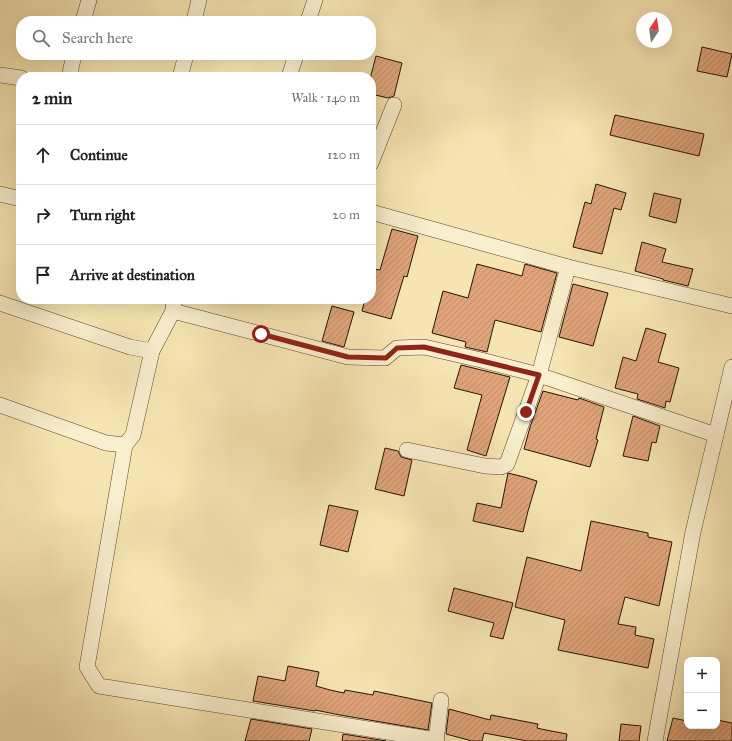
<!DOCTYPE html>
<html lang="en">
<head>
<meta charset="utf-8">
<style>
  :root { --surface:#fff; --page:#f6f6f6; --text:#222; --muted:#767676; --line:#e0e0e0 }
  body { margin:0; font-family:"IM FELL Great Primer",serif; background:var(--page); color:var(--text) }
  .controls { position:absolute; right:12px; bottom:12px; display:grid; overflow:hidden; border-radius:8px; box-shadow:0 4px 16px #0002 }
  .controls button { width:36px; height:36px; display:grid; place-items:center; padding:0; border:0; border-bottom:1px solid var(--line); background:var(--surface); color:var(--text); font:20px sans-serif }
  .compass { position:absolute; left:636px; top:12px; width:36px; height:36px; border-radius:50%; background:var(--surface); box-shadow:0 4px 16px #0002; rotate:13deg }
  .stop { position:absolute; width:12px; height:12px; margin:-9px; border:3px solid #8f2418; border-radius:50%; background:#fff }
  .stop.end { background:#8f2418; border-color:#fff; box-shadow:0 1px 4px #0008 }
  .list { margin:0; padding:0; list-style:none }
  h2 { display:flex; justify-content:space-between; align-items:center; height:52px; margin:0; padding:0 16px; font-size:17px }
  h2 small { font-size:13px; font-weight:400; color:var(--muted) }
  .list li { display:grid; grid-template-columns:26px 1fr auto; gap:12px; align-items:center; box-sizing:border-box; height:60px; padding:0 16px; border-top:1px solid var(--line) }
  .list b { display:block; font-size:15px; white-space:nowrap }
  .list em { font-size:13px; font-style:normal; color:var(--muted) }
  .icon { flex:none; width:22px; height:22px; fill:none; stroke:currentColor; stroke-width:2; stroke-linecap:round; stroke-linejoin:round }
  .map { position:relative; flex:none; width:732px; height:741px; overflow:hidden }
  .search { position:absolute; background:var(--surface); box-shadow:0 4px 16px #0002; left:16px; top:16px; width:360px; height:44px; display:flex; align-items:center; gap:10px; box-sizing:border-box; padding:0 14px; border-radius:16px; color:var(--muted); font-size:15px }
  .panel { position:absolute; background:var(--surface); box-shadow:0 4px 16px #0002; left:16px; top:72px; width:360px; height:232px; border-radius:16px }
  .map>svg:first-child { display:block }
  .building { fill:url(#building-hatch); stroke:#271106 }
  .lines { fill:none; stroke-linecap:round; stroke-linejoin:round }
  .minor-casing { stroke:#5b4631; stroke-width:16 }
  .minor { stroke:#f9eecd; stroke-width:15 }
  .route { stroke:#8f2418; stroke-width:5 }
</style>
</head>
<body>
<div class="map">
<svg width="732" height="741" viewBox="0 0 732 741">
  <defs>
    <pattern id="building-hatch" width="6" height="6" patternUnits="userSpaceOnUse"><rect width="6" height="6" fill="#e0a47a"/><path d="M-1 1l2-2M0 6l6-6M5 7l2-2" fill="none" stroke="#c08c68"/></pattern>
  </defs>
  <rect width="100%" height="100%" fill="#f6e5b2"/>
  <filter id="stains"><feTurbulence type="fractalNoise" baseFrequency=".005" numOctaves="4"/><feColorMatrix values="0 0 0 0 .2 0 0 0 0 .09 0 0 0 0 .02 0 0 0 .5 -.17"/></filter>
  <radialGradient id="worn" r=".72"><stop offset=".6" stop-color="#630" stop-opacity="0"/><stop offset="1" stop-color="#630" stop-opacity=".3"/></radialGradient>
  <g class="building">
    <path d="M 702,47 L 732,54 L 727,77 L 697,71 Z"/>
    <path d="M 376,56 L 402,63 L 394,96 L 388,98 L 371,94 L 371,75 Z"/>
    <path d="M 615,115 L 704,134 L 699,156 L 610,135 Z"/>
    <path d="M 596,184 L 626,193 L 621,210 L 614,208 L 602,254 L 573,247 L 585,202 L 591,204 Z"/>
    <path d="M 654,193 L 681,199 L 676,223 L 649,216 Z"/>
    <path d="M 392,229 L 418,236 L 407,277 L 404,276 L 391,319 L 362,311 L 365,299 L 371,299 L 371,279 L 374,269 L 380,270 Z"/>
    <path d="M 642,242 L 666,249 L 662,262 L 693,269 L 688,286 L 663,280 L 663,279 L 635,271 Z"/>
    <path d="M 477,264 L 522,276 L 525,264 L 557,273 L 541,332 L 495,320 L 487,352 L 465,347 L 466,342 L 432,333 L 443,291 L 468,298 Z"/>
    <path d="M 573,284 L 608,293 L 593,346 L 559,337 Z"/>
    <path d="M 332,306 L 354,312 L 344,347 L 322,341 Z"/>
    <path d="M 646,328 L 666,334 L 658,362 L 679,368 L 670,402 L 666,401 L 665,408 L 637,399 L 638,394 L 615,388 L 623,357 L 636,361 Z"/>
    <path d="M 461,365 L 510,377 L 486,456 L 467,450 L 482,395 L 454,388 Z"/>
    <path d="M 543,391 L 578,400 L 579,398 L 604,407 L 596,439 L 598,440 L 590,467 L 524,449 L 530,427 Z"/>
    <path d="M 633,416 L 660,426 L 656,443 L 652,442 L 648,461 L 623,456 Z"/>
    <path d="M 385,448 L 398,451 L 401,457 L 412,460 L 404,496 L 375,489 Z"/>
    <path d="M 508,473 L 524,477 L 537,481 L 528,511 L 523,532 L 473,521 L 477,503 L 501,508 Z"/>
    <path d="M 329,505 L 358,511 L 348,552 L 320,545 Z"/>
    <path d="M 591,521 L 648,533 L 648,537 L 672,542 L 659,606 L 625,597 L 618,624 L 636,627 L 635,635 L 654,639 L 648,668 L 558,650 L 565,620 L 515,607 L 527,557 L 581,571 Z"/>
    <path d="M 454,588 L 513,603 L 503,639 L 490,636 L 494,623 L 448,611 Z"/>
    <path d="M 288,666 L 319,672 L 316,686 L 330,690 L 344,693 L 345,690 L 373,695 L 374,691 L 432,703 L 428,730 L 340,715 L 315,710 L 315,711 L 253,701 L 258,676 L 285,681 Z"/>
    <path d="M 449,709 L 490,720 L 491,715 L 538,724 L 537,728 L 541,729 L 567,734 L 566,741 L 527,741 L 484,733 L 482,741 L 472,741 L 446,734 Z"/>
    <path d="M 673,718 L 687,721 L 687,726 L 717,726 L 717,720 L 732,723 L 732,741 L 667,741 Z"/>
    <path d="M 251,719 L 312,729 L 309,741 L 245,741 Z"/>
    <path d="M 621,724 L 641,726 L 639,741 L 619,741 Z"/>
    <path d="M 343,734 L 386,741 L 342,741 Z"/>
  </g>
  <g class="lines">
    <g class="minor-casing">
      <g id="minor">
        <path d="M 83,21 L 89,0"/>
        <path d="M 194,21 L 199,0"/>
        <path d="M 308,21 L 315,0"/>
        <path d="M 0,75 L 21,78"/>
        <path d="M 69,77 L 74,55"/>
        <path d="M 180,77 L 186,55"/>
        <path d="M 289,77 L 296,55"/>
        <path d="M 371,163 L 394,105"/>
        <path d="M 0,194 L 21,199"/>
        <path d="M 371,212 L 568,267 L 732,306"/>
        <path d="M 174,299 L 173,311 L 152,351 L 133,435 L 125,445 L 87,667 L 99,686 L 437,740"/>
        <path d="M 0,303 L 130,347 L 152,351"/>
        <path d="M 173,311 L 348,357 L 385,358 L 397,348 L 424,347 L 481,360 L 539,375 L 716,435"/>
        <path d="M 0,405 L 106,443 L 125,445"/>
        <path d="M 407,450 L 485,466 L 501,467 L 507,464 L 539,375 L 568,267"/>
        <path d="M 436,741 L 441,700"/>
        <path d="M 655,741 L 693,532 L 732,367"/>
      </g>
    </g>
    <use href="#minor" class="minor"/>
  </g>
  <g class="lines">
    <path class="route" d="M 261,334 L 348,357 L 386,358 L 397,348 L 424,347 L 539,375 L 526,412"/>
  </g>
  <rect width="100%" height="100%" filter="url(#stains)"/>
  <rect width="100%" height="100%" fill="url(#worn)"/>
</svg>
<div class="controls">
<button>+</button>
<button>−</button>
</div>
<svg class="compass" viewBox="-18 -18 36 36"><path d="M0-13l5 13h-10z" fill="#e53935"/><path d="M0 13l5-13h-10z" fill="#767676"/></svg>
<div class="stop" style="left:261px;top:334px"></div>
<div class="stop end" style="left:526px;top:412px"></div>
<div class="search"><svg class="icon" aria-label="search" viewBox="0 0 24 24"><circle cx="10" cy="10" r="6"/><path d="M15 15l6 6"/></svg>Search here</div>
<section class="panel">
<h2>2 min<small>Walk · 140 m</small></h2>
<ul class="list">
<li><svg class="icon" aria-label="ahead" viewBox="0 0 24 24"><path d="M12 20V5M6 11l6-6 6 6"/></svg><div><b>Continue</b></div><em>120 m</em></li>
<li><svg class="icon" aria-label="right" viewBox="0 0 24 24"><path d="M7 20v-9h11M14 6l5 5-5 5"/></svg><div><b>Turn right</b></div><em>20 m</em></li>
<li><svg class="icon" aria-label="arrive" viewBox="0 0 24 24"><path d="M6 21V4h12l-3 4 3 4H6"/></svg><div><b>Arrive at destination</b></div></li>
</ul>
</section>
</div>
</body>
</html>
